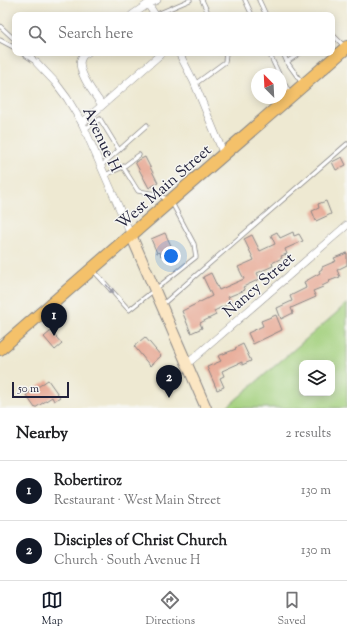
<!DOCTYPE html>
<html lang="en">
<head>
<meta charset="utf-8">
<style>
  :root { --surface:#fff; --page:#f2f2f2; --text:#202124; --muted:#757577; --line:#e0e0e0; --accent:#111827 }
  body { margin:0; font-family:"Sorts Mill Goudy",serif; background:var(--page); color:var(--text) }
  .controls { position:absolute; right:12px; bottom:12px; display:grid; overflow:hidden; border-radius:8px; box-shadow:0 2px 10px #0003 }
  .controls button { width:36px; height:36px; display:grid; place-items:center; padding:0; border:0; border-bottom:1px solid var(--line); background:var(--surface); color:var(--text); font:20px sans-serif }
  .compass { position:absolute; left:251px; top:68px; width:36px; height:36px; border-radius:50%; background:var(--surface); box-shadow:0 2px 10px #0003; rotate:336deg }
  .scale { position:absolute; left:12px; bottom:10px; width:57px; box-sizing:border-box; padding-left:4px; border:2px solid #22223b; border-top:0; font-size:11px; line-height:14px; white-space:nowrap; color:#22223b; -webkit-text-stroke:3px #f6f6f2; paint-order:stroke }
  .you { position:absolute; left:171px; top:256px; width:14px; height:14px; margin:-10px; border:3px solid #fff; border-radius:50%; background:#1a73e8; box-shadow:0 0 0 6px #1a73e833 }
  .badge { display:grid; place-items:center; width:26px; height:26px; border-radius:50%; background:var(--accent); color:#fff; font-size:13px; font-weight:700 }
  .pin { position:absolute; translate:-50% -33px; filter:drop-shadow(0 1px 2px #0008) }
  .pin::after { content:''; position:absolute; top:21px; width:14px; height:12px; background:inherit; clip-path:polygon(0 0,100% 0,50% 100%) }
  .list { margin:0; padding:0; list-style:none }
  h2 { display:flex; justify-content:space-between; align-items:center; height:52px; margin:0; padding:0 16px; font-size:17px }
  h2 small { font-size:13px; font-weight:400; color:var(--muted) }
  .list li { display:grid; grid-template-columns:26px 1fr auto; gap:12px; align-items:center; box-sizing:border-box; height:60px; padding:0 16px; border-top:1px solid var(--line) }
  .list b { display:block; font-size:15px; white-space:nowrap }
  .list p { margin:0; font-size:13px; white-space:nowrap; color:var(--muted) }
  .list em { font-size:13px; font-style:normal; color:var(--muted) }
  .icon { flex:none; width:22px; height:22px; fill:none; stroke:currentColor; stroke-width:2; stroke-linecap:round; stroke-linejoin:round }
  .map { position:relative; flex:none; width:347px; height:408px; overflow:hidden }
  .search { position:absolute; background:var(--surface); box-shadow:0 2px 10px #0003; left:12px; right:12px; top:12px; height:44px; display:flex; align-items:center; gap:10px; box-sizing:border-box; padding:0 14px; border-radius:8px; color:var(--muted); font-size:15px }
  .sheet { height:172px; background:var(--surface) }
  nav { display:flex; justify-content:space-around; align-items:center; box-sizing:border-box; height:56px; border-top:1px solid var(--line); background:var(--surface); font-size:11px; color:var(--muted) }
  nav a { display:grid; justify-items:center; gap:2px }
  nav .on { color:var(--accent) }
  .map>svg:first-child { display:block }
  .green { fill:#a3d07d; stroke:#62795c; fill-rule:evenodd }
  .building { fill:#e8aa96 }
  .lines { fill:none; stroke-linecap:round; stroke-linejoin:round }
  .lane-casing { stroke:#888686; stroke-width:5 }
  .street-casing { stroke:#888686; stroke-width:8 }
  .secondary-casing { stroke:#888686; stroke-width:12 }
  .primary-casing { stroke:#888686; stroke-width:14 }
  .lane { stroke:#fff; stroke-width:3.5 }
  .street { stroke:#fff; stroke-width:7 }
  .secondary { stroke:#fbe6c3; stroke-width:10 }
  .primary { stroke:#f4c16a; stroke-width:12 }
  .oneway { fill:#9c9ca7 }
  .labels { text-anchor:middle; stroke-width:3; stroke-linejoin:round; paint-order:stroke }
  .street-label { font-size:16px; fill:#22223b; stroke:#f6f6f2 }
</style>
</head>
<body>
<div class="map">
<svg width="347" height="408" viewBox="0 0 347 408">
  <rect width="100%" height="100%" fill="#f6f6f2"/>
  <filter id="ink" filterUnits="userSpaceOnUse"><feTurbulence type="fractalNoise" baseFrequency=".025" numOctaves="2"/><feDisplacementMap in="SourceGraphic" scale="8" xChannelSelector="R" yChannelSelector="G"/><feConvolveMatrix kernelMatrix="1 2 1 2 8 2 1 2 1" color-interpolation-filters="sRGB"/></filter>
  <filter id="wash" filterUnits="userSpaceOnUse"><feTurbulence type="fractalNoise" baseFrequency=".012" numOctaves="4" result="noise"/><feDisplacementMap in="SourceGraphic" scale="16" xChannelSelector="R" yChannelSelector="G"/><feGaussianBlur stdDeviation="0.9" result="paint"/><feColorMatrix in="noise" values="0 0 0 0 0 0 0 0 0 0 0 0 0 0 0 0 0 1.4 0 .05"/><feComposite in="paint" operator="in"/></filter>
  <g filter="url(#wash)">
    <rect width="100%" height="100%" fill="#eee9d2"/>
    <path class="green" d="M 347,303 L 347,408 L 226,408 L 334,315 ZM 302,363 L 332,363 L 332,393 L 302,393 Z"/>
    <g id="blocks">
      <g class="building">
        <path d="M 145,157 L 158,183 L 149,188 L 135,162 Z"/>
        <path d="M 342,157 L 346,165 L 336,170 L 332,162 Z"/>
        <path d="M 326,201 L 331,214 L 316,221 L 312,211 L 319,208 L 318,204 Z"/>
        <path d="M 277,232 L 280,238 L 293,232 L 294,236 L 299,234 L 303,241 L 285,249 L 287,254 L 281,256 L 282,258 L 272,263 L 273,266 L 257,273 L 260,279 L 243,287 L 245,290 L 228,297 L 231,303 L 214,311 L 216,315 L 200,323 L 202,328 L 191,333 L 182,311 L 212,296 L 203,277 L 211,273 L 219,290 L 244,279 L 238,267 L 254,260 L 244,239 L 252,235 L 260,251 L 275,244 L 271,235 Z"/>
        <path d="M 165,233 L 175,254 L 169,256 L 167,253 L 161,256 L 160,252 L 157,253 L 151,239 Z"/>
        <path d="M 347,253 L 347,265 L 337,270 L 340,277 L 329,281 L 330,282 L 322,286 L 323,287 L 313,291 L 316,297 L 291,308 L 293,313 L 281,319 L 277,308 L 292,301 L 290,296 L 306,288 L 304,282 L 320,273 L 319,271 L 322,269 L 322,267 L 336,261 L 334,258 Z"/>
        <path d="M 276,315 L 282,330 L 253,344 L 248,333 L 263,326 L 261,321 Z"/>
        <path d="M 51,331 L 62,344 L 55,350 L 44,337 Z"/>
        <path d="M 145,337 L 161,356 L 150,366 L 134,346 Z"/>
        <path d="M 243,344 L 251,361 L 242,365 L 242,362 L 222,371 L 224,376 L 220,378 L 224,387 L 217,390 L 207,367 L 221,361 L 218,356 L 236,349 L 235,348 Z"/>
        <path d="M 48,380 L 60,397 L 54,401 L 52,397 L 35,408 L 26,395 Z"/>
      </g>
    </g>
  </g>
  <g filter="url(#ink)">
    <use href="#blocks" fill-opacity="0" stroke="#888686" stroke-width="1"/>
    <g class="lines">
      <g class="lane-casing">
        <g id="lane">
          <path d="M 202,0 L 209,15"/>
          <path d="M 245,0 L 252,15"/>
          <path d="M 259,0 L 266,15"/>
          <path d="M 155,15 L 190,0"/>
          <path d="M 0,26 L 15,40"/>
          <path d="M 332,34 L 344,46"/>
          <path d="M 0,40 L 15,48"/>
          <path d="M 22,53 L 37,63"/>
          <path d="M 30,53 L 35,61"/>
          <path d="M 269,53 L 279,74"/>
          <path d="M 283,53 L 287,62 L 302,83"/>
          <path d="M 287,62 L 300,53"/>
          <path d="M 281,78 L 290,93"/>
          <path d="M 195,84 L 225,62 L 226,53"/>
          <path d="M 85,129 L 100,119 L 119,150"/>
          <path d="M 101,166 L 147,125"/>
          <path d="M 105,175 L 123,167 L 139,155"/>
          <path d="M 93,270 L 129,310 L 196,257 L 194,244 L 171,201 L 156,194 L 138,191 L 123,167"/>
          <path d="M 163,304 L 347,144"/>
        </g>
      </g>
      <g class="street-casing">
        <g id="street">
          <path d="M 148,4 L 155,15"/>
          <path d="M 132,15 L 148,4 L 157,0"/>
          <path d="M 87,53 C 85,54 83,55 82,57 C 74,69 95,95 102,105"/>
          <path d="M 179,53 L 194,82 L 224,155"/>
          <path d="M 37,63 L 55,82 L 67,98 L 82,123 L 131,235"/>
          <path d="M 82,123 L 162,53"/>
          <path d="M 187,364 L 347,225"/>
        </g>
      </g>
      <g class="secondary-casing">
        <path id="secondary" d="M 131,235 L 206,408"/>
      </g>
      <g class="primary-casing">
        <path id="primary" d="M 0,349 L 347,47"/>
      </g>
      <use href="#lane" class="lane"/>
      <use href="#street" class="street"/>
      <use href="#secondary" class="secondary"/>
      <use href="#primary" class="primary"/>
    </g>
    <defs><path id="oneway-solid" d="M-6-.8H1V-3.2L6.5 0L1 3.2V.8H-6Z"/></defs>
    <use class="oneway" href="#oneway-solid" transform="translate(110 289) rotate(48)"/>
  </g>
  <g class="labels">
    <g class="street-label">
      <text transform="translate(103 139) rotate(65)" y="6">Avenue H</text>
      <text transform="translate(163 186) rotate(-41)" y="6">West Main Street</text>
      <text transform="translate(258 284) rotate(-41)" y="6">Nancy Street</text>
    </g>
  </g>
</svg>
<div class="controls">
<button><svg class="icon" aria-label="layers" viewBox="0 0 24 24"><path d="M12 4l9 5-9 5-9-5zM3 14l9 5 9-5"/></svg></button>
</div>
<svg class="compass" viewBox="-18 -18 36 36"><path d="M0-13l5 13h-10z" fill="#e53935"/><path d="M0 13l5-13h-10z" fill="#757577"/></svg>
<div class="scale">50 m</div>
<div class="you"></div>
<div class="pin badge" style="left:54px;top:336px">1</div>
<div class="pin badge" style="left:169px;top:398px">2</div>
<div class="search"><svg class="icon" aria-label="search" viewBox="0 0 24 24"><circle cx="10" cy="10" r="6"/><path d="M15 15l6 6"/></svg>Search here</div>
</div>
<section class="sheet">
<h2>Nearby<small>2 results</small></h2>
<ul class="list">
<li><span class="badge">1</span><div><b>Robertiroz</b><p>Restaurant · West Main Street</p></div><em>130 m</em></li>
<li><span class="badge">2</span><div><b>Disciples of Christ Church</b><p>Church · South Avenue H</p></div><em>130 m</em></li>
</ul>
</section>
<nav>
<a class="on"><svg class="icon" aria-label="map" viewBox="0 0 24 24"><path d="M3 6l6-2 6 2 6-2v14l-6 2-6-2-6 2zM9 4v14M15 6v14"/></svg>Map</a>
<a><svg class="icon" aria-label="directions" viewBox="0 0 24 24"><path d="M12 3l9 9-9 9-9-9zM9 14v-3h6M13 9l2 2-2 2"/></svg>Directions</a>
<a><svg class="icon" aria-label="saved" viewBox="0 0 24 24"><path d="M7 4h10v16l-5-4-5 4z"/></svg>Saved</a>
</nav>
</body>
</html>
